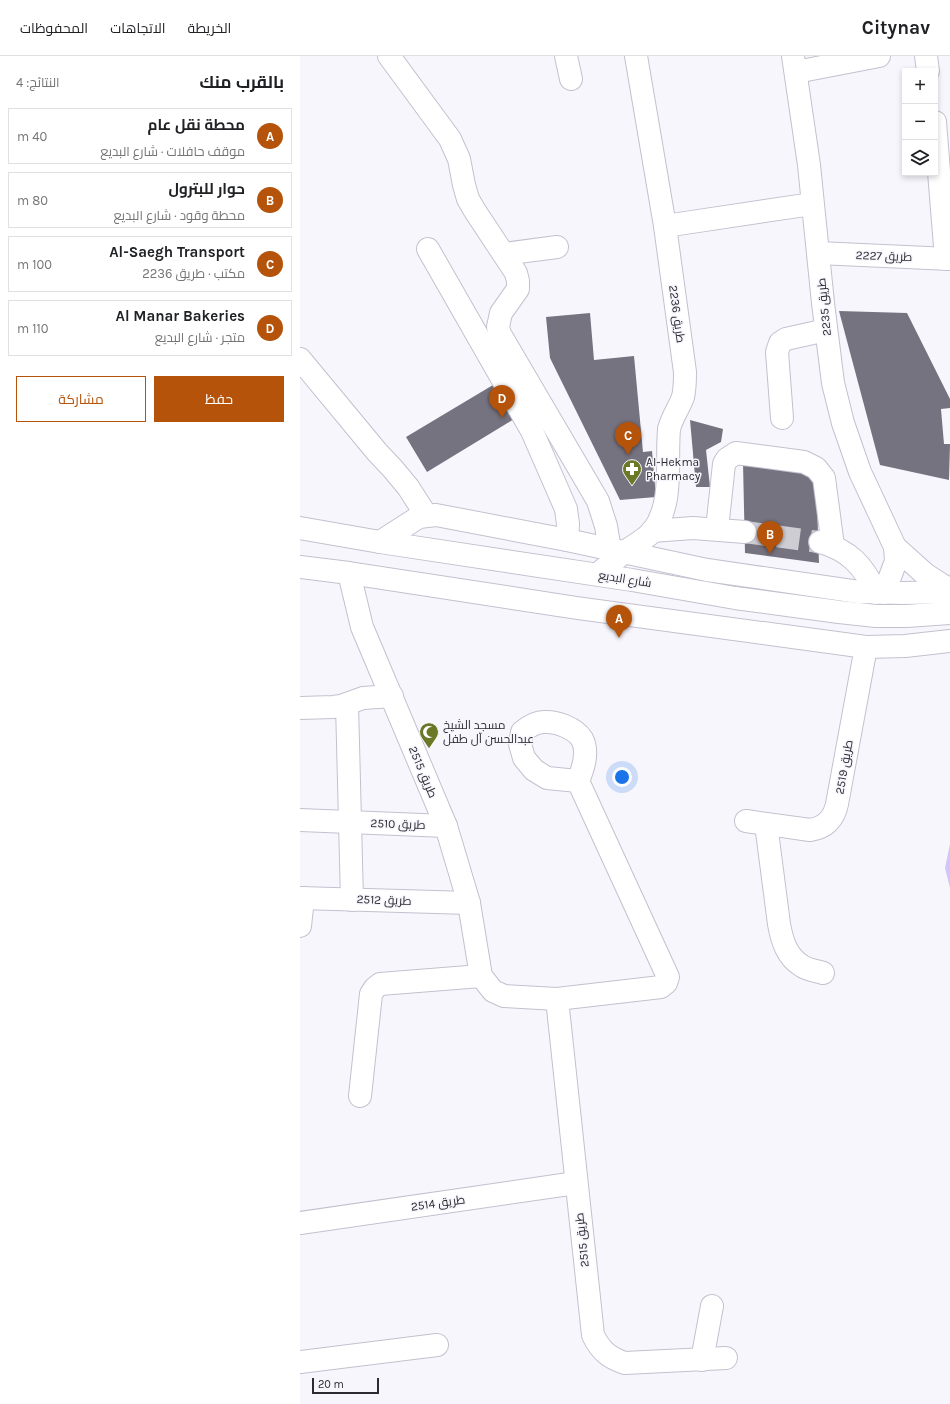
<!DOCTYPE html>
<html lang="ar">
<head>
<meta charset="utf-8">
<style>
  :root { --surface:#fff; --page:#f6f6f6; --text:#202124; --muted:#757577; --line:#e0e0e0; --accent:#b45309 }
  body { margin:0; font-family:Karla,Cairo,sans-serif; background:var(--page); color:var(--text); direction:rtl }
  .controls { position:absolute; right:12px; top:12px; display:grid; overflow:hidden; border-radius:0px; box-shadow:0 2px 6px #0003 }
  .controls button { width:36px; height:36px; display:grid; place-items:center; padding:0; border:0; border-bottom:1px solid var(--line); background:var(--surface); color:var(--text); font:20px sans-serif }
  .scale { position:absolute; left:12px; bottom:10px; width:67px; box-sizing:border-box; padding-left:4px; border:2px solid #2c2b30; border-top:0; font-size:11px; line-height:14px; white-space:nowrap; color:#2c2b30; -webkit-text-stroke:3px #f8f6fd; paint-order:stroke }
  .you { position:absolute; left:322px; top:721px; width:14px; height:14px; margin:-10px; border:3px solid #fff; border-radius:50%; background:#1a73e8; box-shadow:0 0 0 6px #1a73e833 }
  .badge { display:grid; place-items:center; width:26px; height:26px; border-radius:50%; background:var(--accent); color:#fff; font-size:13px; font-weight:700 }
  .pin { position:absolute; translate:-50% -33px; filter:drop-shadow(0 1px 2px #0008) }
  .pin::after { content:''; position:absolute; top:21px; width:14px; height:12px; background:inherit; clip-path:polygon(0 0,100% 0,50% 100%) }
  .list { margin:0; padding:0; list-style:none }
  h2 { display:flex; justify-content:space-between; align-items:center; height:52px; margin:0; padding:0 16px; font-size:17px }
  h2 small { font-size:13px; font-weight:400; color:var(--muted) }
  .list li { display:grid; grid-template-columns:26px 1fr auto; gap:12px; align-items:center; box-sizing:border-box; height:56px; margin:0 8px 8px; padding:0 8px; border:1px solid var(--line); border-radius:0px }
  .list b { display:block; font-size:15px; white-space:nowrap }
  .list p { margin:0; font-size:13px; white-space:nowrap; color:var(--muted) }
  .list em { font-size:13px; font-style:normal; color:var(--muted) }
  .actions { display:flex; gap:8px; padding:12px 16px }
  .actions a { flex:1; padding:9px 0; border:1px solid var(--accent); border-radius:0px; text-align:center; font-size:14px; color:var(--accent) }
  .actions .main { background:var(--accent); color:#fff }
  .icon { flex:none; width:22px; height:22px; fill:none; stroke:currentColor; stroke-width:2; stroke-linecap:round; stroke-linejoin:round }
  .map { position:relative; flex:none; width:650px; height:1348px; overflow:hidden; direction:ltr }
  header { display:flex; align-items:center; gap:24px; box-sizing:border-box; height:56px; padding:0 20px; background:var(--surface); border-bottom:1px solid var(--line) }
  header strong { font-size:19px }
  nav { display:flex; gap:22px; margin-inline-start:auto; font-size:14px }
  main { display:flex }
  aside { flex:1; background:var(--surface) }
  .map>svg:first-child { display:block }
  .green { fill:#d4c4fa }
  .building { fill:#767380 }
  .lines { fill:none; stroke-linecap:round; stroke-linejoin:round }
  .minor-tunnel { stroke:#cfcdd4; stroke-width:22; stroke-dasharray:22 11; stroke-linecap:butt }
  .minor-casing { stroke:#c4c0cf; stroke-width:24 }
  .major-casing { stroke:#c4c0cf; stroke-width:24 }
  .minor { stroke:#fff; stroke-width:22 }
  .major { stroke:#fff; stroke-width:22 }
  .labels { text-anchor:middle; stroke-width:3; stroke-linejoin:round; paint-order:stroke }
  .street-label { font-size:12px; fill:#2c2b30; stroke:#f8f6fd }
  .poi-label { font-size:12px; fill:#2c2b30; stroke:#f8f6fd; text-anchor:start }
</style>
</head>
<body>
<header>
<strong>Citynav</strong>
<nav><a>الخريطة</a><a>الاتجاهات</a><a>المحفوظات</a></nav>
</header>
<main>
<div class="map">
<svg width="650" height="1348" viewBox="0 0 650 1348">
  <rect width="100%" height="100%" fill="#f8f6fd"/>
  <path class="green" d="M 650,788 L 650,832 L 645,812 Z"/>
  <g class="building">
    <path d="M 539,255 L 607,257 L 650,343 L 650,352 L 641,353 L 644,388 L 650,388 L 649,424 L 580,409 Z"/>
    <path d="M 290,257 L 294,304 L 334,300 L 343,396 L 352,395 L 356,441 L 320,444 L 250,302 L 246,261 Z"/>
    <path d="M 198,326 L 219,360 L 127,416 L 106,381 Z"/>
    <path d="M 390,364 L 423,373 L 421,386 L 406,394 L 410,431 L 396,431 Z"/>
    <path d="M 443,407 L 516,417 L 519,507 L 445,497 Z"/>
  </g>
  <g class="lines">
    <path class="minor-tunnel" d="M 445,476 L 519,486"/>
    <g class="minor-casing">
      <g id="minor">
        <path d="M 89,0 L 150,83 L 159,103 L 164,129 L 168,143 L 175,155 L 216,217 L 218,225 L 218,233 L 201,257 L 198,271 L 200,278 L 298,445 L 306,470 L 310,494"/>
        <path d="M 266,0 L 271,23"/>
        <path d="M 493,0 L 509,109 L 523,247 L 533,327 L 543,367 L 560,416 L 595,491 L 625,518 L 642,529 L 650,533"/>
        <path d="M 626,0 L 628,15"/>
        <path d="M 496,16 L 579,0"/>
        <path d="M 635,66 L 646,203"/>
        <path d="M 365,170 L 512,148"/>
        <path d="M 128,193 L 232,375 L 266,453 L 268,468 L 267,484"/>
        <path d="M 518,197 L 650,203"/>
        <path d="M 204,198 L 257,191"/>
        <path d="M 0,303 L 77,396 L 93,413 L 108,431 L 126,459"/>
        <path d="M 482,362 L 477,296 L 480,287 L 486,283 L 526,274"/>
        <path d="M 417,473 L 424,408 L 427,403 L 436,397 L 504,406 L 516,412 L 524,422 L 533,490"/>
        <path d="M 352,475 L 393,472 L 445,476"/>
        <path d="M 80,486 L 119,461 L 136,459 L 267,484 L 407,514 L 559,536 L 603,537 L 650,536"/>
        <path d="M 520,486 C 549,494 564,510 576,537"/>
        <path d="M 323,497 C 332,491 347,482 353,475 C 374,446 366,407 369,373 C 372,361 379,352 383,341 C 385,333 385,324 385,316 L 365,170 L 336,0"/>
        <path d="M 49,517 L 62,571 L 146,770 L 169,847 L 181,920 L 193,935 L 204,940 L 257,943 L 293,1279 C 300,1294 309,1302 325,1307 L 426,1302"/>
        <path d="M 584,537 L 596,505 L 595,491"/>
        <path d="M 47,648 L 52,844"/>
        <path d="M 0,652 L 33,651 L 41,650 L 63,642 L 92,640"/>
        <path d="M 0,764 L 146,770"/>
        <path d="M 446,765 L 510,774 C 525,772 534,763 537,748 L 566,591"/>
        <path d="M 466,768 L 479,868 C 482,885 487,901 502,910 C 508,914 517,915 523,917"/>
        <path d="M 0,842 L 169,847"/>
        <path d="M 0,870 L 3,842"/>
        <path d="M 257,943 L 361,931 L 366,927 L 368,921 L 278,725 C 283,713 289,696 282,683 C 275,672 256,665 244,666 C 235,666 228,671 222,676 L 220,688 L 224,702 L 234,714 L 247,722 L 278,725"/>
        <path d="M 60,1040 L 71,938 L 75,932 L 80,928 L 181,920"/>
        <path d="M 0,1167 L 276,1127"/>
        <path d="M 402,1304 L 412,1250"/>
        <path d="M 0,1306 L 137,1289"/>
      </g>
    </g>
    <g class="major-casing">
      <g id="major">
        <path d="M 0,472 L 80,486 L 332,524 L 435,542 L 539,556 L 576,560 L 607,560 L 650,557"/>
        <path d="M 0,511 L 49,517 L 277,552 L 566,591 L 605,590 L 650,585"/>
        <path d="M 298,518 L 323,497"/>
      </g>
    </g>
    <use href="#minor" class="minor"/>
    <use href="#major" class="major"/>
  </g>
  <defs>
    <g id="pharmacy-pin" transform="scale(1)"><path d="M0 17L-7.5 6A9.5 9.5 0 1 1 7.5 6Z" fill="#6b7825" stroke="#f8f6fd"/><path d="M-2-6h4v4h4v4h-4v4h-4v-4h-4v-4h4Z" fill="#fff"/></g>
    <g id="mosque-pin" transform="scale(1)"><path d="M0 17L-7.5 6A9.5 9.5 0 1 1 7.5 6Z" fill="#6b7825" stroke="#f8f6fd"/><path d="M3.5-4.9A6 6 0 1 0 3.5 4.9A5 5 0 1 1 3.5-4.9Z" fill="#fff"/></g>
  </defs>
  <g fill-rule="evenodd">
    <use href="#pharmacy-pin" x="332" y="413"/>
    <use href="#mosque-pin" x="129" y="676"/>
  </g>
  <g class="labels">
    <g class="street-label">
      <text transform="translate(584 200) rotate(2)" y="4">طريق 2227</text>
      <text transform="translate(524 251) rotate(-96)" y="4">طريق 2235</text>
      <text transform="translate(377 258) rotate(82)" y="4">طريق 2236</text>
      <text transform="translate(325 523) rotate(9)" y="4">شارع البديع</text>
      <text transform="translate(544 711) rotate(-80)" y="4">طريق 2519</text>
      <text transform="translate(123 716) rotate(67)" y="4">طريق 2515</text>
      <text transform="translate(98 768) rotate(2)" y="4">طريق 2510</text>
      <text transform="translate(84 844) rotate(2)" y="4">طريق 2512</text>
      <text transform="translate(138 1147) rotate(-8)" y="4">طريق 2514</text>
      <text transform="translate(282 1184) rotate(-96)" y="4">طريق 2515</text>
    </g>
    <g class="poi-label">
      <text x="346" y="410">Al-Hekma<tspan x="346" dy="14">Pharmacy</tspan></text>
      <text x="143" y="673">مسجد الشيخ<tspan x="143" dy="14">عبدالحسن آل طفل</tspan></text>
    </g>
  </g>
</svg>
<div class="controls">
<button>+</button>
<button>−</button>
<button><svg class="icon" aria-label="layers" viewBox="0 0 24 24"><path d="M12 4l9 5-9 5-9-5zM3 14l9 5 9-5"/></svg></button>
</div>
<div class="scale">20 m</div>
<div class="you"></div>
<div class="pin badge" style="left:319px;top:582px">A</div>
<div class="pin badge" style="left:470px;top:498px">B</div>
<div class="pin badge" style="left:328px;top:399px">C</div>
<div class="pin badge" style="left:202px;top:362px">D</div>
</div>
<aside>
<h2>بالقرب منك<small>النتائج: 4</small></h2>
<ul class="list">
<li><span class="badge">A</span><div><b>محطة نقل عام</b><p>موقف حافلات · شارع البديع</p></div><em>40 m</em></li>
<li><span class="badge">B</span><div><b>حوار للبترول</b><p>محطة وقود · شارع البديع</p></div><em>80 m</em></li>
<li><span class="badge">C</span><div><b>Al-Saegh Transport</b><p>مكتب · طريق 2236</p></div><em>100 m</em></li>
<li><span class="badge">D</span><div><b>Al Manar Bakeries</b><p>متجر · شارع البديع</p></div><em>110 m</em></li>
</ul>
<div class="actions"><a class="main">حفظ</a><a>مشاركة</a></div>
</aside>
</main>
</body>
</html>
